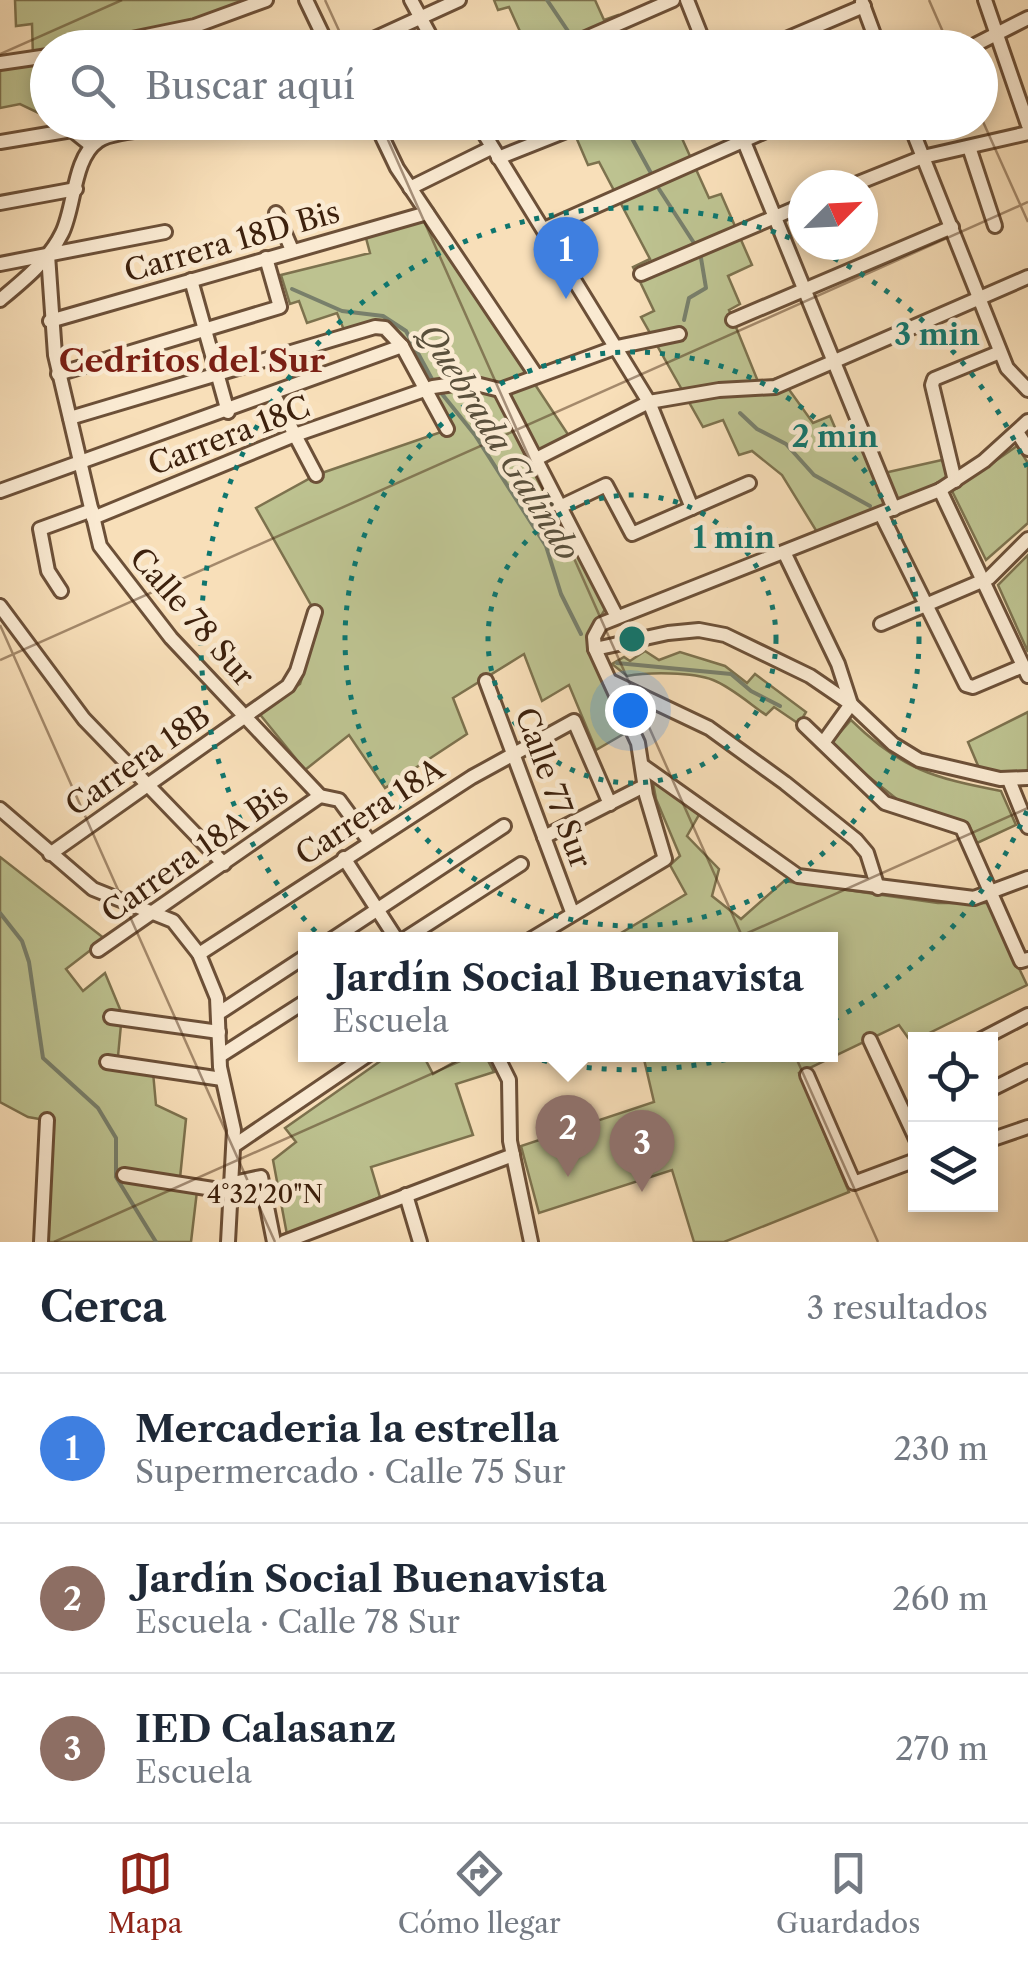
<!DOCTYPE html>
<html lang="es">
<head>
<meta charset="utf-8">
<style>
  :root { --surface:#fff; --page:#f2f2f3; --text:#1f2937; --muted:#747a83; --line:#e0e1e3; --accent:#8f2418 }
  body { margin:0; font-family:"Libre Caslon Text",serif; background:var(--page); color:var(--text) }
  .controls { position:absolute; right:30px; bottom:30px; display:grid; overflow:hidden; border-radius:0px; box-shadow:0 5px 15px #0003 }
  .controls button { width:90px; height:90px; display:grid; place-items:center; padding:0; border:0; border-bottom:2px solid var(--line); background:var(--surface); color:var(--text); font:50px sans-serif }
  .compass { position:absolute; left:788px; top:170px; width:90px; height:90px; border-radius:50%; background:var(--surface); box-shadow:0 5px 15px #0003; rotate:66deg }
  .you { position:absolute; left:630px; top:710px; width:35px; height:35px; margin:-25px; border:8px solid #fff; border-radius:50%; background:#1a73e8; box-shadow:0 0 0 15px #1a73e833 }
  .badge { display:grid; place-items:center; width:65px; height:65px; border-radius:50%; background:var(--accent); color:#fff; font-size:32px; font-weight:700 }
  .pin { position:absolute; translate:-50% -82px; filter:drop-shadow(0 2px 5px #0008) }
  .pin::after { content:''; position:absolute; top:52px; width:35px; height:30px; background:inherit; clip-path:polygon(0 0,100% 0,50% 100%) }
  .popup { position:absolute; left:298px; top:932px; width:540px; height:130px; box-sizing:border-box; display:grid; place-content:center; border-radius:0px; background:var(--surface); filter:drop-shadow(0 2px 8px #0005); font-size:32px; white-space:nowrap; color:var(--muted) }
  .popup b { font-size:38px; color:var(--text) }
  .popup::after { content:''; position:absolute; left:50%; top:100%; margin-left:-20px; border:20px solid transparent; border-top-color:var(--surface) }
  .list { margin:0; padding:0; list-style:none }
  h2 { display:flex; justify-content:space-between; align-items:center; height:130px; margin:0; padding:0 40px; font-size:42px }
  h2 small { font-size:32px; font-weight:400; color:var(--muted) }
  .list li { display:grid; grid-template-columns:65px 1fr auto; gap:30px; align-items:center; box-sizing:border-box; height:150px; padding:0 40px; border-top:2px solid var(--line) }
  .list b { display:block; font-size:38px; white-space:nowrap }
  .list p { margin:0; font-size:32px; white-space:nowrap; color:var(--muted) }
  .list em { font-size:32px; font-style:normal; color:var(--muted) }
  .icon { flex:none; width:55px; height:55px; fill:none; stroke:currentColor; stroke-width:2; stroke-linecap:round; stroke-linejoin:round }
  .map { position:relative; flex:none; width:1028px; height:1242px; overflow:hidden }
  .search { position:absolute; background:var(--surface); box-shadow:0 5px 15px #0003; left:30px; right:30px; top:30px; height:110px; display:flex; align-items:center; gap:25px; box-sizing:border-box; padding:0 35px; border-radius:55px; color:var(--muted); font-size:38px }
  .sheet { height:580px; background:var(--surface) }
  nav { display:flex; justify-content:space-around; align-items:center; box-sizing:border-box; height:140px; border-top:2px solid var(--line); background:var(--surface); font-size:28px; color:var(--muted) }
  nav a { display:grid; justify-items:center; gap:5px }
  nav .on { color:var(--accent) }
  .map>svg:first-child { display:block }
  .green { fill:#bdc290; stroke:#7d724e; stroke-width:2.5 }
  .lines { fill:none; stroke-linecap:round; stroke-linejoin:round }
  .stream { stroke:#787f6b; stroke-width:4 }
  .minor-casing { stroke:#6c5038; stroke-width:18 }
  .minor { stroke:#faead2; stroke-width:12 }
  .ticks { fill:none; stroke:#3d210d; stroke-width:2.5; stroke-opacity:0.45 }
  .ring { fill:none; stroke:#0f766e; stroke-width:5; stroke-dasharray:5 10 }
  .labels { text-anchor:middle; stroke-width:9; stroke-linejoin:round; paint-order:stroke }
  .street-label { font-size:30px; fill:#3d210d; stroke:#faead2 }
  .neighbourhood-label { font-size:32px; font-weight:bold; fill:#7a1f14; stroke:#faead2 }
  .water-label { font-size:32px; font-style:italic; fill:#5a503c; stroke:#faead2 }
  .ticks-label { font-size:25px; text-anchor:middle; fill:#3d210d; stroke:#faead2; stroke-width:9; stroke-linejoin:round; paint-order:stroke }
  .centre { fill:#0f766e; stroke:#faead2; stroke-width:5 }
  .ring-label { font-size:30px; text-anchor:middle; font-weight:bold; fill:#0f766e; stroke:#faead2; stroke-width:9; stroke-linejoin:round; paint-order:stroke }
</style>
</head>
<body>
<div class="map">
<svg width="1028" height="1242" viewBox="0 0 1028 1242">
  <rect width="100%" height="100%" fill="#f8dfb9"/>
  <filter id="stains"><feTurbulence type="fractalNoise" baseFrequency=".002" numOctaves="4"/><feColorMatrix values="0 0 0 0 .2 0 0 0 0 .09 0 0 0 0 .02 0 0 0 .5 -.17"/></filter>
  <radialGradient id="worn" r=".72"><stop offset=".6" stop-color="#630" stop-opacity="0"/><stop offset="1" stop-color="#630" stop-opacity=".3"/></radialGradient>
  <g class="green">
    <path d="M 15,0 L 263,0 L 195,26 L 197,47 L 48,48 L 47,117 L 20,104 L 0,108 L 0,63 L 33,58 L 32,24 L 16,26 Z"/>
    <path d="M 494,0 L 595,0 L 604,20 L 618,15 L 633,47 L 527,47 L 509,7 L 498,10 Z"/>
    <path d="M 570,123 L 675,123 L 709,198 L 721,194 L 752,265 L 728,276 L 740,304 L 729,310 L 759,384 L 780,377 L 813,423 L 830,416 L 839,437 L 854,430 L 875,475 L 942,460 L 949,477 L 888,507 L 817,532 L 782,475 L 752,451 L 739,455 L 723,420 L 703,427 L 641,317 L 654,311 L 633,267 L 650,259 L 599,162 L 588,165 Z"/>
    <path d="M 425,218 L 571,439 L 535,457 L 606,608 L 588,636 L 627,732 L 596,750 L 569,685 L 542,701 L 524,654 L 453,698 L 467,734 L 385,788 L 349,735 L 305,770 L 258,712 L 300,684 L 320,621 L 256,508 L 316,475 L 450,429 L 427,381 L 375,322 L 344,330 L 337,313 L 307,323 L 299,301 L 290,304 L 281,275 L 370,253 L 366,238 Z"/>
    <path d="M 1017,446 L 1028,463 L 1028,523 L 986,560 L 952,491 Z"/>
    <path d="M 1028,555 L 1028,652 L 998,585 Z"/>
    <path d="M 645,651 L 659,660 L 680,652 L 725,666 L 747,683 L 755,674 L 806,712 L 799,724 L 774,707 L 766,715 C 750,704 731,687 713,680 C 693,672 649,672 627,676 L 612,664 L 624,657 L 630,661 Z"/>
    <path d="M 1028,712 L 1028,773 L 1002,775 L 979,768 L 968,742 Z"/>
    <path d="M 851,720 C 901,769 933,778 1001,791 L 1016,825 L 977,843 L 968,823 L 898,800 L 829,745 Z"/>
    <path d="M 652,777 L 700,813 L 687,836 L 719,869 L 712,896 L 741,919 L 784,881 L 938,903 L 988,903 L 1027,985 L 911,1042 L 899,1025 L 799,1073 L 849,1192 L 724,1242 L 694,1242 L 672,1170 L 539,1213 L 521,1146 L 654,1102 L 643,1055 L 830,1054 L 830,940 L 611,939 L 686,894 L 670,865 L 680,856 L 656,799 Z"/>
    <path d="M 0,857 L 105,939 L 66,969 L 83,991 L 105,973 L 122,1014 L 117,1067 L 153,1072 L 156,1105 L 186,1119 L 179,1188 L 197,1191 L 191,1242 L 48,1242 L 51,1121 L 28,1117 L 0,1102 Z"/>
    <path d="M 389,1055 L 423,1055 L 433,1074 L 467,1055 L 485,1055 L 494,1072 L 456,1084 L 473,1135 L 371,1167 L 380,1197 L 288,1240 L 273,1160 L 296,1142 L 285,1128 Z"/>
  </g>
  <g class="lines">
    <g class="stream">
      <path d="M 547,0 L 572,37"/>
      <path d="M 623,122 L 652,175"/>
      <path d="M 659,189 L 694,243"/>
      <path d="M 292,289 L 342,311 L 383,316 L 406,331 L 433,381"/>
      <path d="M 684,320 L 689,298 L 706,288 L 701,258"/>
      <path d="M 438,389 L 475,435 L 546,546 L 561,594 L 581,634"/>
      <path d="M 740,413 L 757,429 L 786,444 L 814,475 L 870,506"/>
      <path d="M 617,663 L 731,674 L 751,691 L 780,706"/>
      <path d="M 0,913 L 22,941 L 29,962 L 43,1058 L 98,1108 L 116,1138 L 116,1177 L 156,1242"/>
    </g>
    <g class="minor-casing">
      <g id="minor">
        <path d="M 306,0 L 329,48"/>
        <path d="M 411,0 L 437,48"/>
        <path d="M 687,0 L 706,48"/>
        <path d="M 985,0 L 1028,125"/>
        <path d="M 862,2 L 879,48"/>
        <path d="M 88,48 L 195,26 L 266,0"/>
        <path d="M 354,48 L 459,0"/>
        <path d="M 563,48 L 673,0"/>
        <path d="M 765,48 L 864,6"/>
        <path d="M 969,48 L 1028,18"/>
        <path d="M 0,63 L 48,56"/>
        <path d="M 375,122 L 397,168 L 536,375"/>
        <path d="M 477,122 L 649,402 L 692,508"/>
        <path d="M 736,122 L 894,509"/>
        <path d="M 909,122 L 1007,368 L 1028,390"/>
        <path d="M 0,142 L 72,130 L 92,146"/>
        <path d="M 969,147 L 995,226"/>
        <path d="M 498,158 L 589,122"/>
        <path d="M 853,185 L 923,157 L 1028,133"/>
        <path d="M 410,188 L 491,148"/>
        <path d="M 0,203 L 76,189"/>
        <path d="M 276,213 L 292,250"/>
        <path d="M 544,229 L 786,122"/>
        <path d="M 48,255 L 55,355 L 100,546 L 171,638 L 320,796 L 339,800 L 369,841"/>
        <path d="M 0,264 L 165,232"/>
        <path d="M 641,274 L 803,205"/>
        <path d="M 191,280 L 228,412"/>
        <path d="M 0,300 C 23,281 49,260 62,233 C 75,207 73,158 98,141 C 114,129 169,130 195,122"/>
        <path d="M 733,320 L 952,227"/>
        <path d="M 50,321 L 427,213"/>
        <path d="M 58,374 L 280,307 L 266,258"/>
        <path d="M 500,390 L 616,615"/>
        <path d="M 274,395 L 316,475"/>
        <path d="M 70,418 L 375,327 L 385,328 L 402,346 L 447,429"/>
        <path d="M 1017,432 L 1028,449"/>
        <path d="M 538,458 L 649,402 L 719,390 L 775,387 L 1028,277"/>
        <path d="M 955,481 L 932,385 L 934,379 L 1000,352"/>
        <path d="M 940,490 L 1028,676"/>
        <path d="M 0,491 L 402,346"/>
        <path d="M 562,506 L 606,485 L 632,534 L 749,483"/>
        <path d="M 881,514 L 966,685 L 973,687 L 1023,666"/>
        <path d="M 93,518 L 295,435 L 433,387 L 468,382 L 500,390 L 617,347 L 679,334"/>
        <path d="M 785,554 L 838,664 L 851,704 L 823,743"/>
        <path d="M 61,591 L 48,571 L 40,529 L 92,510"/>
        <path d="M 0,606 L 84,719 L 224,864"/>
        <path d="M 881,624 L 989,578 L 1028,539"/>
        <path d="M 595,649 L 668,633 L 699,630 L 725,635 L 810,676 L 851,704 L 893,744 L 919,760 L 1000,779 L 1028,778"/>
        <path d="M 486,681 L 572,912"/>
        <path d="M 610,681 L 709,728 L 785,783 L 856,840 L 867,853 L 878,888"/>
        <path d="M 804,725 L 885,803 L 962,828 L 1021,961 L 1028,959"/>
        <path d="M 643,766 L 798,876 L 974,898 L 1028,878"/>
        <path d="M 1009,780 L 1028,827"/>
        <path d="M 0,809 L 93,889 L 173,921 L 199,954 L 217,998 L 220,1067 L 234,1130 L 228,1242"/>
        <path d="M 544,837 L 644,786"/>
        <path d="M 50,854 L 288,686 L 297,671 L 315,612"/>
        <path d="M 344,858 L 397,940"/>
        <path d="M 331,940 L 504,826"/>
        <path d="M 403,940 L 521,864"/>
        <path d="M 530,940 L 665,859 L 646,795 L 638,743 L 595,649 L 594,637 L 601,624 L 940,490 L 984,461 L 1028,421"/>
        <path d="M 98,950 L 320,796"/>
        <path d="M 199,954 L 472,777 L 574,721 L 610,804"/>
        <path d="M 219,1013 L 306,956"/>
        <path d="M 111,1017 L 219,1032"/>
        <path d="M 870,1040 L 916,1139"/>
        <path d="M 980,1040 L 1028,1015"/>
        <path d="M 496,1054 L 509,1080 L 510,1141 L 531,1242"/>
        <path d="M 220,1056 L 306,1001"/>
        <path d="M 107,1062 L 222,1079"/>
        <path d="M 807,1075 L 854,1183 L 916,1160"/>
        <path d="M 990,1090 L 1028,1071"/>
        <path d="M 990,1140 L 1028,1127"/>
        <path d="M 235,1145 L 369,1054"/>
        <path d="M 124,1175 L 232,1192"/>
        <path d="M 233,1183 L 261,1177 L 274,1242"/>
        <path d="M 406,1195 L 420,1242"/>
        <path d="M 41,1242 L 47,1120"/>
        <path d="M 284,1242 L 513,1155"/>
      </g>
    </g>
    <use href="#minor" class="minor"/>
  </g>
  <path class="ticks" d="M 325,0 L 347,48M 929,0 L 950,48M 0,54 L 122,0M 980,115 L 1028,222M 380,122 L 878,1242M 0,625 L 275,1242M 0,660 L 1028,202M 54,1242 L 1028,808"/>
  <g class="ring">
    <circle cx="632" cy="639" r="144"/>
    <circle cx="632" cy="639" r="287"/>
    <path d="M1027 811A431 431 0 1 1 800 242M807 245A431 431 0 0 1 1027 467"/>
  </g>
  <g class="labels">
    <g class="street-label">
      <text transform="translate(232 242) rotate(-16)" y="10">Carrera 18D Bis</text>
      <text transform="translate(229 436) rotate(-21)" y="10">Carrera 18C</text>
      <text transform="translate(192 617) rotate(49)" y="10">Calle 78 Sur</text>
      <text transform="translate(138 761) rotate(-35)" y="10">Carrera 18B</text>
      <text transform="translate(553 788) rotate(70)" y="10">Calle 77 Sur</text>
      <text transform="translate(370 812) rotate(-33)" y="10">Carrera 18A</text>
      <text transform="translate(195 853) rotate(-35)" y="10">Carrera 18A Bis</text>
    </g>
    <g class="neighbourhood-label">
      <text x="192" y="372">Cedritos del Sur</text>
    </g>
    <g class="water-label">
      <text transform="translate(499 442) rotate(58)" y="11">Quebrada Galindo</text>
    </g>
  </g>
  <g class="ticks-label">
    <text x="265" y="1203">4°32'20"N</text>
  </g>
  <circle cx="632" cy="639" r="15" class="centre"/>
  <g class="ring-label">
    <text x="937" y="345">3 min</text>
    <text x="835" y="447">2 min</text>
    <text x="734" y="548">1 min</text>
  </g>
  <rect width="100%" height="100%" filter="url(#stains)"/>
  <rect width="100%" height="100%" fill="url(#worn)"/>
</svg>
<div class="controls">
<button><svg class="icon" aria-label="locate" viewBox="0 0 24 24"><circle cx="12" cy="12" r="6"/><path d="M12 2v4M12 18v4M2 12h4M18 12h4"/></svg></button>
<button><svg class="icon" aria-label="layers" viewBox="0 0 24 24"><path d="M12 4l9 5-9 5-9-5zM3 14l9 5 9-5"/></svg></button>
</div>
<svg class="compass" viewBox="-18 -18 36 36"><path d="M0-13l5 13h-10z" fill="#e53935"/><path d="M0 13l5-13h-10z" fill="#747a83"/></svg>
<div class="you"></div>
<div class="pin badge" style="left:566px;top:299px;background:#3f7fe0">1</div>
<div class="pin badge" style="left:568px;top:1177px;background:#8d6e63">2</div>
<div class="popup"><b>Jardín Social Buenavista</b>Escuela</div>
<div class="pin badge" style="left:642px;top:1192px;background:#8d6e63">3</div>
<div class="search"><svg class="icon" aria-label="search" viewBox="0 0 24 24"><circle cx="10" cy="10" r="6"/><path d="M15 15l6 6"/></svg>Buscar aquí</div>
</div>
<section class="sheet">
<h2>Cerca<small>3 resultados</small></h2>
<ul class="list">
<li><span class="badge" style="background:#3f7fe0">1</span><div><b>Mercaderia la estrella</b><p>Supermercado · Calle 75 Sur</p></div><em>230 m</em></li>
<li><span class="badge" style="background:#8d6e63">2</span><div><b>Jardín Social Buenavista</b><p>Escuela · Calle 78 Sur</p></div><em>260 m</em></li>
<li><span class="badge" style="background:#8d6e63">3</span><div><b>IED Calasanz</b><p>Escuela</p></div><em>270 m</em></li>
</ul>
</section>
<nav>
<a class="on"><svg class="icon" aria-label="map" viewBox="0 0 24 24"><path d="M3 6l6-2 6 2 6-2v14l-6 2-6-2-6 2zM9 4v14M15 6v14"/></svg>Mapa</a>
<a><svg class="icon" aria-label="directions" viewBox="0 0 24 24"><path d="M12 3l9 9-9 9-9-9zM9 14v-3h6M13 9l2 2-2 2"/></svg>Cómo llegar</a>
<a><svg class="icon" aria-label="saved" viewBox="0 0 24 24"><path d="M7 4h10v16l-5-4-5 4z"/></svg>Guardados</a>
</nav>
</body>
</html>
